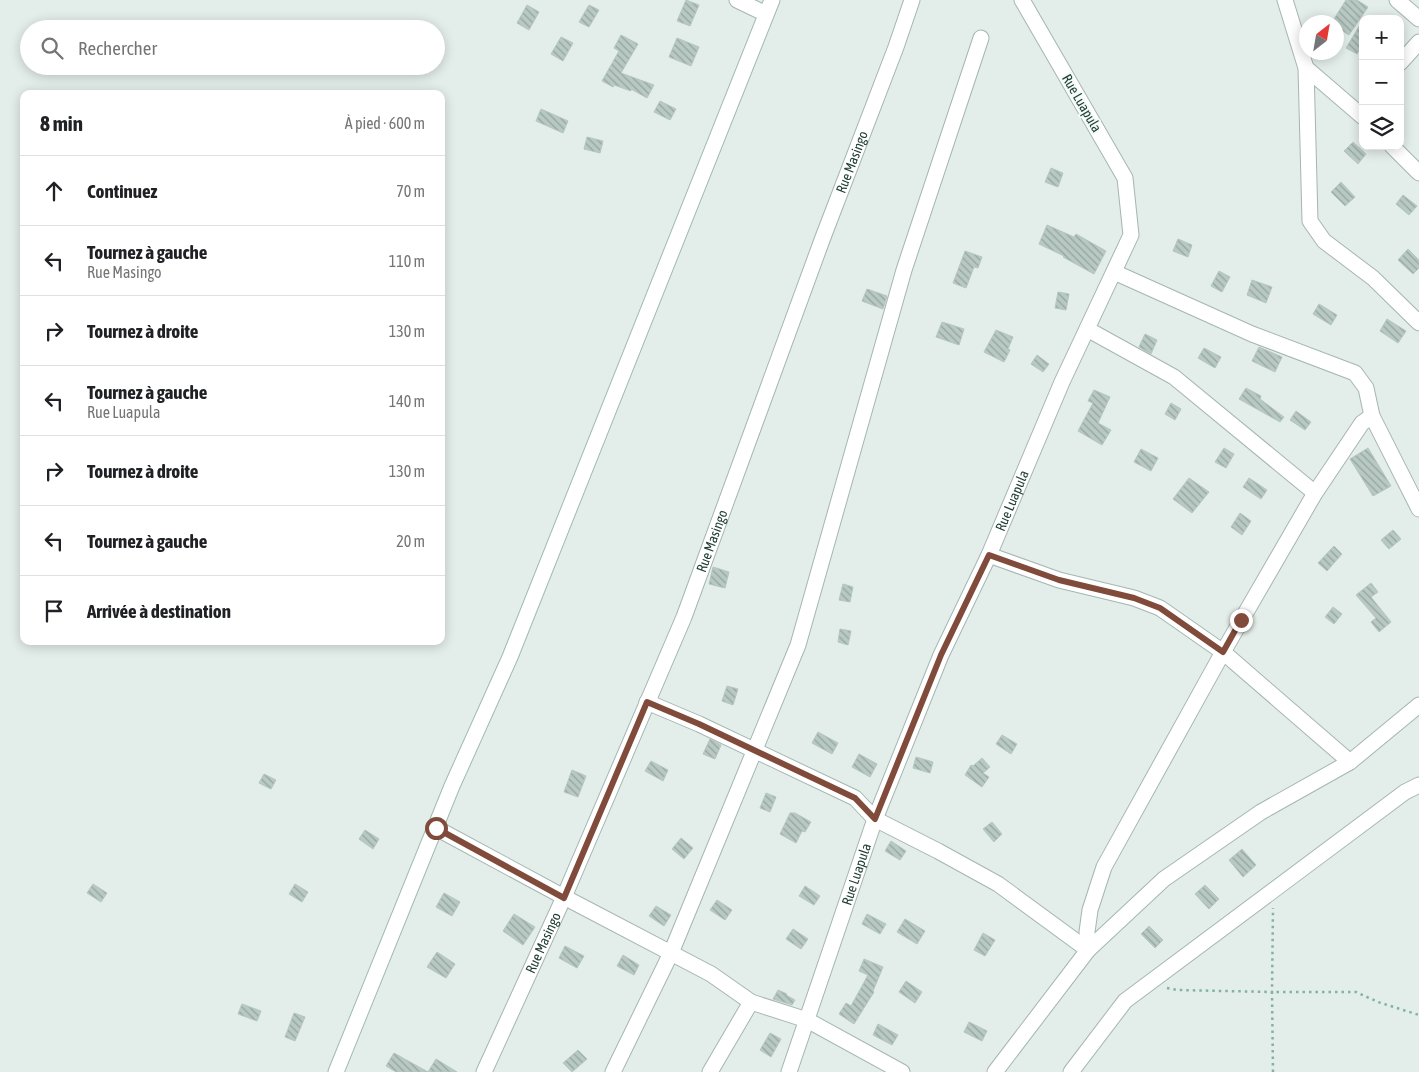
<!DOCTYPE html>
<html lang="fr">
<head>
<meta charset="utf-8">
<style>
  :root { --surface:#fff; --page:#f2f2f2; --text:#202124; --muted:#757577; --line:#e0e0e0 }
  body { margin:0; font-family:"Asap Condensed",sans-serif; background:var(--page); color:var(--text) }
  .controls { position:absolute; right:15px; top:15px; display:grid; overflow:hidden; border-radius:10px; box-shadow:0 2px 12px #0003 }
  .controls button { width:45px; height:45px; display:grid; place-items:center; padding:0; border:0; border-bottom:1px solid var(--line); background:var(--surface); color:var(--text); font:25px sans-serif }
  .compass { position:absolute; left:1299px; top:15px; width:45px; height:45px; border-radius:50%; background:var(--surface); box-shadow:0 2px 12px #0003; rotate:31deg }
  .stop { position:absolute; width:15px; height:15px; margin:-11px; border:4px solid #814b3b; border-radius:50%; background:#fff }
  .stop.end { background:#814b3b; border-color:#fff; box-shadow:0 1px 5px #0008 }
  .list { margin:0; padding:0; list-style:none }
  h2 { display:flex; justify-content:space-between; align-items:center; height:65px; margin:0; padding:0 20px; font-size:21px }
  h2 small { font-size:16px; font-weight:400; color:var(--muted) }
  .list li { display:grid; grid-template-columns:32px 1fr auto; gap:15px; align-items:center; box-sizing:border-box; height:70px; padding:0 20px; border-top:1px solid var(--line) }
  .list b { display:block; font-size:19px; white-space:nowrap }
  .list p { margin:0; font-size:16px; white-space:nowrap; color:var(--muted) }
  .list em { font-size:16px; font-style:normal; color:var(--muted) }
  .icon { flex:none; width:28px; height:28px; fill:none; stroke:currentColor; stroke-width:2; stroke-linecap:round; stroke-linejoin:round }
  .map { position:relative; flex:none; width:1419px; height:1072px; overflow:hidden }
  .search { position:absolute; background:var(--surface); box-shadow:0 2px 12px #0003; left:20px; top:20px; width:425px; height:55px; display:flex; align-items:center; gap:12px; box-sizing:border-box; padding:0 18px; border-radius:28px; color:var(--muted); font-size:19px }
  .panel { position:absolute; background:var(--surface); box-shadow:0 2px 12px #0003; left:20px; top:90px; width:425px; height:555px; border-radius:10px }
  .map>svg:first-child { display:block }
  .building { fill:url(#building-back-hatch); stroke:#b5c7c0 }
  .lines { fill:none; stroke-linecap:round; stroke-linejoin:round }
  .street-casing { stroke:#a5b6b0; stroke-width:17 }
  .secondary-casing { stroke:#a1bab1; stroke-width:17 }
  .path { stroke:#82b2a3; stroke-width:2.5; stroke-dasharray:2.5 4; stroke-linecap:butt }
  .street { stroke:#fff; stroke-width:15 }
  .secondary { stroke:#fff; stroke-width:15 }
  .route { stroke:#814b3b; stroke-width:6 }
  .labels { text-anchor:middle; stroke-width:4; stroke-linejoin:round; paint-order:stroke }
  .street-label { font-size:14px; fill:#224038; stroke:#f4faf7 }
</style>
</head>
<body>
<div class="map">
<svg width="1419" height="1072" viewBox="0 0 1419 1072">
  <defs>
    <pattern id="building-back-hatch" width="6" height="6" patternUnits="userSpaceOnUse" patternTransform="scale(1.25)"><rect width="6" height="6" fill="#b8c8c2"/><path d="M-1 5l2 2M0 0l6 6M5-1l2 2" fill="none" stroke="#95a49f"/></pattern>
  </defs>
  <rect width="100%" height="100%" fill="#e3ede9"/>
  <g class="building">
    <path d="M 686,0 L 699,5 L 690,26 L 677,21 Z"/>
    <path d="M 1346,0 L 1357,0 L 1368,7 L 1349,35 L 1336,27 L 1336,22 L 1332,22 Z"/>
    <path d="M 527,5 L 539,12 L 529,30 L 517,23 Z"/>
    <path d="M 589,5 L 599,10 L 589,27 L 579,22 Z"/>
    <path d="M 1363,20 L 1363,44 L 1357,54 L 1346,48 Z"/>
    <path d="M 621,35 L 638,44 L 621,73 L 654,85 L 647,98 L 631,89 L 631,91 L 614,85 L 613,87 L 602,81 L 619,51 L 614,48 Z"/>
    <path d="M 561,37 L 573,43 L 563,61 L 551,54 Z"/>
    <path d="M 677,38 L 699,47 L 691,66 L 669,57 Z"/>
    <path d="M 660,101 L 676,109 L 670,120 L 654,112 Z"/>
    <path d="M 541,109 L 568,121 L 563,133 L 536,121 Z"/>
    <path d="M 587,137 L 603,141 L 600,153 L 584,149 Z"/>
    <path d="M 1353,142 L 1366,154 L 1358,164 L 1344,151 Z"/>
    <path d="M 1051,168 L 1063,173 L 1058,187 L 1045,182 Z"/>
    <path d="M 1341,182 L 1355,197 L 1345,206 L 1331,192 Z"/>
    <path d="M 1403,195 L 1417,206 L 1409,215 L 1396,204 Z"/>
    <path d="M 1047,225 L 1074,237 L 1076,234 L 1106,251 L 1094,274 L 1063,257 L 1064,256 L 1039,244 Z"/>
    <path d="M 1178,239 L 1192,245 L 1188,257 L 1173,251 Z"/>
    <path d="M 1408,249 L 1419,260 L 1419,268 L 1413,274 L 1398,260 Z"/>
    <path d="M 965,251 L 982,257 L 978,268 L 974,267 L 966,288 L 953,283 Z"/>
    <path d="M 1219,271 L 1230,277 L 1222,292 L 1211,286 Z"/>
    <path d="M 1252,280 L 1272,287 L 1266,303 L 1247,295 Z"/>
    <path d="M 867,289 L 887,296 L 883,309 L 862,301 Z"/>
    <path d="M 1058,292 L 1069,294 L 1066,310 L 1055,308 Z"/>
    <path d="M 1319,304 L 1337,315 L 1331,325 L 1313,314 Z"/>
    <path d="M 1387,319 L 1406,331 L 1398,343 L 1380,331 Z"/>
    <path d="M 942,322 L 964,329 L 959,345 L 936,337 Z"/>
    <path d="M 996,330 L 1013,337 L 1008,349 L 1010,350 L 1004,362 L 984,352 Z"/>
    <path d="M 1145,334 L 1157,340 L 1151,354 L 1139,347 Z"/>
    <path d="M 1259,347 L 1282,357 L 1275,372 L 1252,361 Z"/>
    <path d="M 1204,348 L 1221,357 L 1215,368 L 1198,358 Z"/>
    <path d="M 1037,355 L 1049,364 L 1043,372 L 1031,364 Z"/>
    <path d="M 1246,388 L 1261,396 L 1260,399 L 1284,417 L 1280,422 L 1239,399 Z"/>
    <path d="M 1094,390 L 1110,397 L 1098,423 L 1111,430 L 1102,445 L 1078,431 L 1093,403 L 1088,401 Z"/>
    <path d="M 1171,403 L 1181,409 L 1175,420 L 1165,414 Z"/>
    <path d="M 1296,411 L 1311,422 L 1305,430 L 1290,420 Z"/>
    <path d="M 1224,448 L 1234,454 L 1226,468 L 1215,462 Z"/>
    <path d="M 1368,448 L 1391,486 L 1373,496 L 1350,459 Z"/>
    <path d="M 1141,449 L 1158,458 L 1151,471 L 1134,462 Z"/>
    <path d="M 1189,478 L 1209,492 L 1192,513 L 1173,499 Z"/>
    <path d="M 1249,478 L 1267,490 L 1261,499 L 1243,487 Z"/>
    <path d="M 1240,513 L 1251,521 L 1242,535 L 1231,527 Z"/>
    <path d="M 1393,530 L 1401,539 L 1389,549 L 1381,540 Z"/>
    <path d="M 1334,546 L 1342,554 L 1327,571 L 1318,563 Z"/>
    <path d="M 713,567 L 729,572 L 725,588 L 709,584 Z"/>
    <path d="M 1371,583 L 1378,592 L 1371,597 L 1391,622 L 1379,632 L 1371,622 L 1376,618 L 1356,595 Z"/>
    <path d="M 843,584 L 853,587 L 850,602 L 839,600 Z"/>
    <path d="M 1333,607 L 1342,614 L 1334,624 L 1325,617 Z"/>
    <path d="M 840,629 L 851,631 L 848,645 L 838,642 Z"/>
    <path d="M 727,686 L 738,689 L 733,705 L 722,701 Z"/>
    <path d="M 818,732 L 838,743 L 832,754 L 812,743 Z"/>
    <path d="M 1002,735 L 1017,744 L 1011,754 L 996,744 Z"/>
    <path d="M 710,739 L 721,745 L 715,759 L 703,754 Z"/>
    <path d="M 859,754 L 877,764 L 870,777 L 852,767 Z"/>
    <path d="M 916,757 L 933,762 L 930,773 L 913,768 Z"/>
    <path d="M 982,758 L 990,767 L 983,773 L 989,777 L 982,787 L 965,775 L 971,765 L 973,766 Z"/>
    <path d="M 651,761 L 668,770 L 663,781 L 645,771 Z"/>
    <path d="M 572,770 L 586,776 L 578,797 L 564,792 Z"/>
    <path d="M 264,774 L 276,780 L 271,789 L 259,783 Z"/>
    <path d="M 766,793 L 776,797 L 770,812 L 760,808 Z"/>
    <path d="M 790,813 L 795,813 L 811,822 L 805,832 L 802,831 L 796,843 L 780,834 Z"/>
    <path d="M 992,822 L 1002,834 L 994,842 L 983,829 Z"/>
    <path d="M 365,830 L 379,839 L 373,849 L 359,839 Z"/>
    <path d="M 681,838 L 693,848 L 684,859 L 672,849 Z"/>
    <path d="M 891,841 L 906,851 L 900,860 L 885,851 Z"/>
    <path d="M 1242,849 L 1256,865 L 1243,877 L 1229,860 Z"/>
    <path d="M 93,884 L 107,893 L 101,902 L 87,893 Z"/>
    <path d="M 295,884 L 308,892 L 302,902 L 289,894 Z"/>
    <path d="M 1205,885 L 1219,899 L 1209,909 L 1195,894 Z"/>
    <path d="M 805,886 L 820,896 L 814,905 L 799,896 Z"/>
    <path d="M 444,893 L 460,902 L 452,916 L 436,907 Z"/>
    <path d="M 717,900 L 732,910 L 725,920 L 710,910 Z"/>
    <path d="M 656,906 L 671,915 L 664,926 L 649,916 Z"/>
    <path d="M 514,914 L 535,927 L 523,945 L 503,931 Z"/>
    <path d="M 867,914 L 886,924 L 880,934 L 862,924 Z"/>
    <path d="M 905,919 L 925,931 L 917,944 L 897,932 Z"/>
    <path d="M 1149,926 L 1163,940 L 1155,948 L 1141,934 Z"/>
    <path d="M 793,929 L 808,939 L 801,949 L 786,939 Z"/>
    <path d="M 983,933 L 995,940 L 985,956 L 974,950 Z"/>
    <path d="M 565,946 L 584,956 L 577,968 L 559,958 Z"/>
    <path d="M 437,952 L 455,964 L 446,978 L 427,967 Z"/>
    <path d="M 623,955 L 639,965 L 634,975 L 617,966 Z"/>
    <path d="M 864,959 L 883,967 L 873,991 L 874,992 L 854,1024 L 839,1014 L 846,1003 L 851,1006 L 868,975 L 859,971 Z"/>
    <path d="M 906,981 L 922,992 L 915,1003 L 899,992 Z"/>
    <path d="M 778,990 L 787,994 L 786,995 L 795,1000 L 792,1005 L 773,999 Z"/>
    <path d="M 242,1004 L 261,1011 L 257,1021 L 238,1014 Z"/>
    <path d="M 294,1013 L 305,1017 L 295,1041 L 285,1037 Z"/>
    <path d="M 969,1022 L 987,1031 L 982,1041 L 964,1032 Z"/>
    <path d="M 878,1024 L 898,1035 L 892,1045 L 873,1035 Z"/>
    <path d="M 770,1033 L 781,1039 L 771,1057 L 760,1050 Z"/>
    <path d="M 578,1050 L 587,1059 L 572,1072 L 563,1063 Z"/>
    <path d="M 394,1053 L 428,1072 L 436,1059 L 457,1072 L 396,1072 L 386,1066 Z"/>
  </g>
  <g class="lines">
    <g class="street-casing">
      <g id="street">
        <path d="M 737,0 L 766,14"/>
        <path d="M 1285,0 L 1306,68 L 1310,221 L 1324,241 L 1373,278 L 1419,323"/>
        <path d="M 1397,0 L 1419,19"/>
        <path d="M 1400,63 L 1419,42"/>
        <path d="M 1306,68 L 1363,117"/>
        <path d="M 1392,146 L 1419,173"/>
        <path d="M 1114,272 L 1252,334 L 1355,373 L 1366,388 L 1372,416 L 1419,509"/>
        <path d="M 1087,329 L 1174,377 L 1315,493"/>
        <path d="M 989,555 L 1059,580 L 1134,598 L 1160,608 L 1223,652 L 1350,762"/>
        <path d="M 647,702 L 699,724 L 855,798 L 875,819 L 938,851 L 998,884 L 1088,950"/>
        <path d="M 436,828 L 564,897 L 711,974 L 751,1002 L 807,1020 L 902,1072"/>
        <path d="M 1088,950 L 1087,932 L 1090,910 L 1104,867 L 1223,652 L 1315,493 L 1362,423 L 1372,416"/>
        <path id="s1" d="M 484,1072 L 564,897 L 684,617 L 822,240 L 896,47 L 912,0"/>
        <path d="M 613,1072 L 671,953 L 798,645 L 904,270 L 981,38"/>
        <path d="M 710,1072 L 751,1002"/>
        <path id="s2" d="M 789,1072 L 875,819 L 941,655 L 989,555 L 1062,382 L 1131,235 L 1125,178 L 1022,0"/>
        <path d="M 995,1072 L 1088,950 L 1164,879 L 1261,812 L 1350,762 L 1419,705"/>
        <path d="M 1071,1072 L 1125,1001 L 1405,792 L 1419,785"/>
      </g>
    </g>
    <g class="secondary-casing">
      <path id="secondary" d="M 336,1072 L 452,786 L 510,657 L 772,0"/>
    </g>
    <g class="path">
      <path d="M 1167,988 L 1177,990 L 1272,992 L 1273,908"/>
      <path d="M 1273,1072 L 1272,992 L 1356,992 L 1378,1002 L 1419,1015"/>
    </g>
    <use href="#street" class="street"/>
    <use href="#secondary" class="secondary"/>
  </g>
  <g class="lines">
    <path class="route" d="M 436,828 L 564,898 L 647,702 L 699,724 L 855,798 L 875,819 L 941,655 L 989,555 L 1059,580 L 1134,598 L 1160,608 L 1223,652 L 1241,620"/>
  </g>
  <g class="labels">
    <g class="street-label">
      <text transform="translate(1082 103) rotate(60)" y="5">Rue Luapula</text>
      <text dy="5" stroke="none"><textPath href="#s1" startOffset="982">Rue Masingo</textPath></text>
      <text dy="5" stroke="none"><textPath href="#s2" startOffset="614">Rue Luapula</textPath></text>
      <text dy="5" stroke="none"><textPath href="#s1" startOffset="578">Rue Masingo</textPath></text>
      <text dy="5" stroke="none"><textPath href="#s2" startOffset="209">Rue Luapula</textPath></text>
      <text dy="5" stroke="none"><textPath href="#s1" startOffset="142">Rue Masingo</textPath></text>
    </g>
  </g>
</svg>
<div class="controls">
<button>+</button>
<button>−</button>
<button><svg class="icon" aria-label="layers" viewBox="0 0 24 24"><path d="M12 4l9 5-9 5-9-5zM3 14l9 5 9-5"/></svg></button>
</div>
<svg class="compass" viewBox="-18 -18 36 36"><path d="M0-13l5 13h-10z" fill="#e53935"/><path d="M0 13l5-13h-10z" fill="#757577"/></svg>
<div class="stop" style="left:436px;top:828px"></div>
<div class="stop end" style="left:1241px;top:620px"></div>
<div class="search"><svg class="icon" aria-label="search" viewBox="0 0 24 24"><circle cx="10" cy="10" r="6"/><path d="M15 15l6 6"/></svg>Rechercher</div>
<section class="panel">
<h2>8 min<small>À pied · 600 m</small></h2>
<ul class="list">
<li><svg class="icon" aria-label="ahead" viewBox="0 0 24 24"><path d="M12 20V5M6 11l6-6 6 6"/></svg><div><b>Continuez</b></div><em>70 m</em></li>
<li><svg class="icon" aria-label="left" viewBox="0 0 24 24"><path d="M17 20v-9H6M10 6l-5 5 5 5"/></svg><div><b>Tournez à gauche</b><p>Rue Masingo</p></div><em>110 m</em></li>
<li><svg class="icon" aria-label="right" viewBox="0 0 24 24"><path d="M7 20v-9h11M14 6l5 5-5 5"/></svg><div><b>Tournez à droite</b></div><em>130 m</em></li>
<li><svg class="icon" aria-label="left" viewBox="0 0 24 24"><path d="M17 20v-9H6M10 6l-5 5 5 5"/></svg><div><b>Tournez à gauche</b><p>Rue Luapula</p></div><em>140 m</em></li>
<li><svg class="icon" aria-label="right" viewBox="0 0 24 24"><path d="M7 20v-9h11M14 6l5 5-5 5"/></svg><div><b>Tournez à droite</b></div><em>130 m</em></li>
<li><svg class="icon" aria-label="left" viewBox="0 0 24 24"><path d="M17 20v-9H6M10 6l-5 5 5 5"/></svg><div><b>Tournez à gauche</b></div><em>20 m</em></li>
<li><svg class="icon" aria-label="arrive" viewBox="0 0 24 24"><path d="M6 21V4h12l-3 4 3 4H6"/></svg><div><b>Arrivée à destination</b></div></li>
</ul>
</section>
</div>
</body>
</html>
